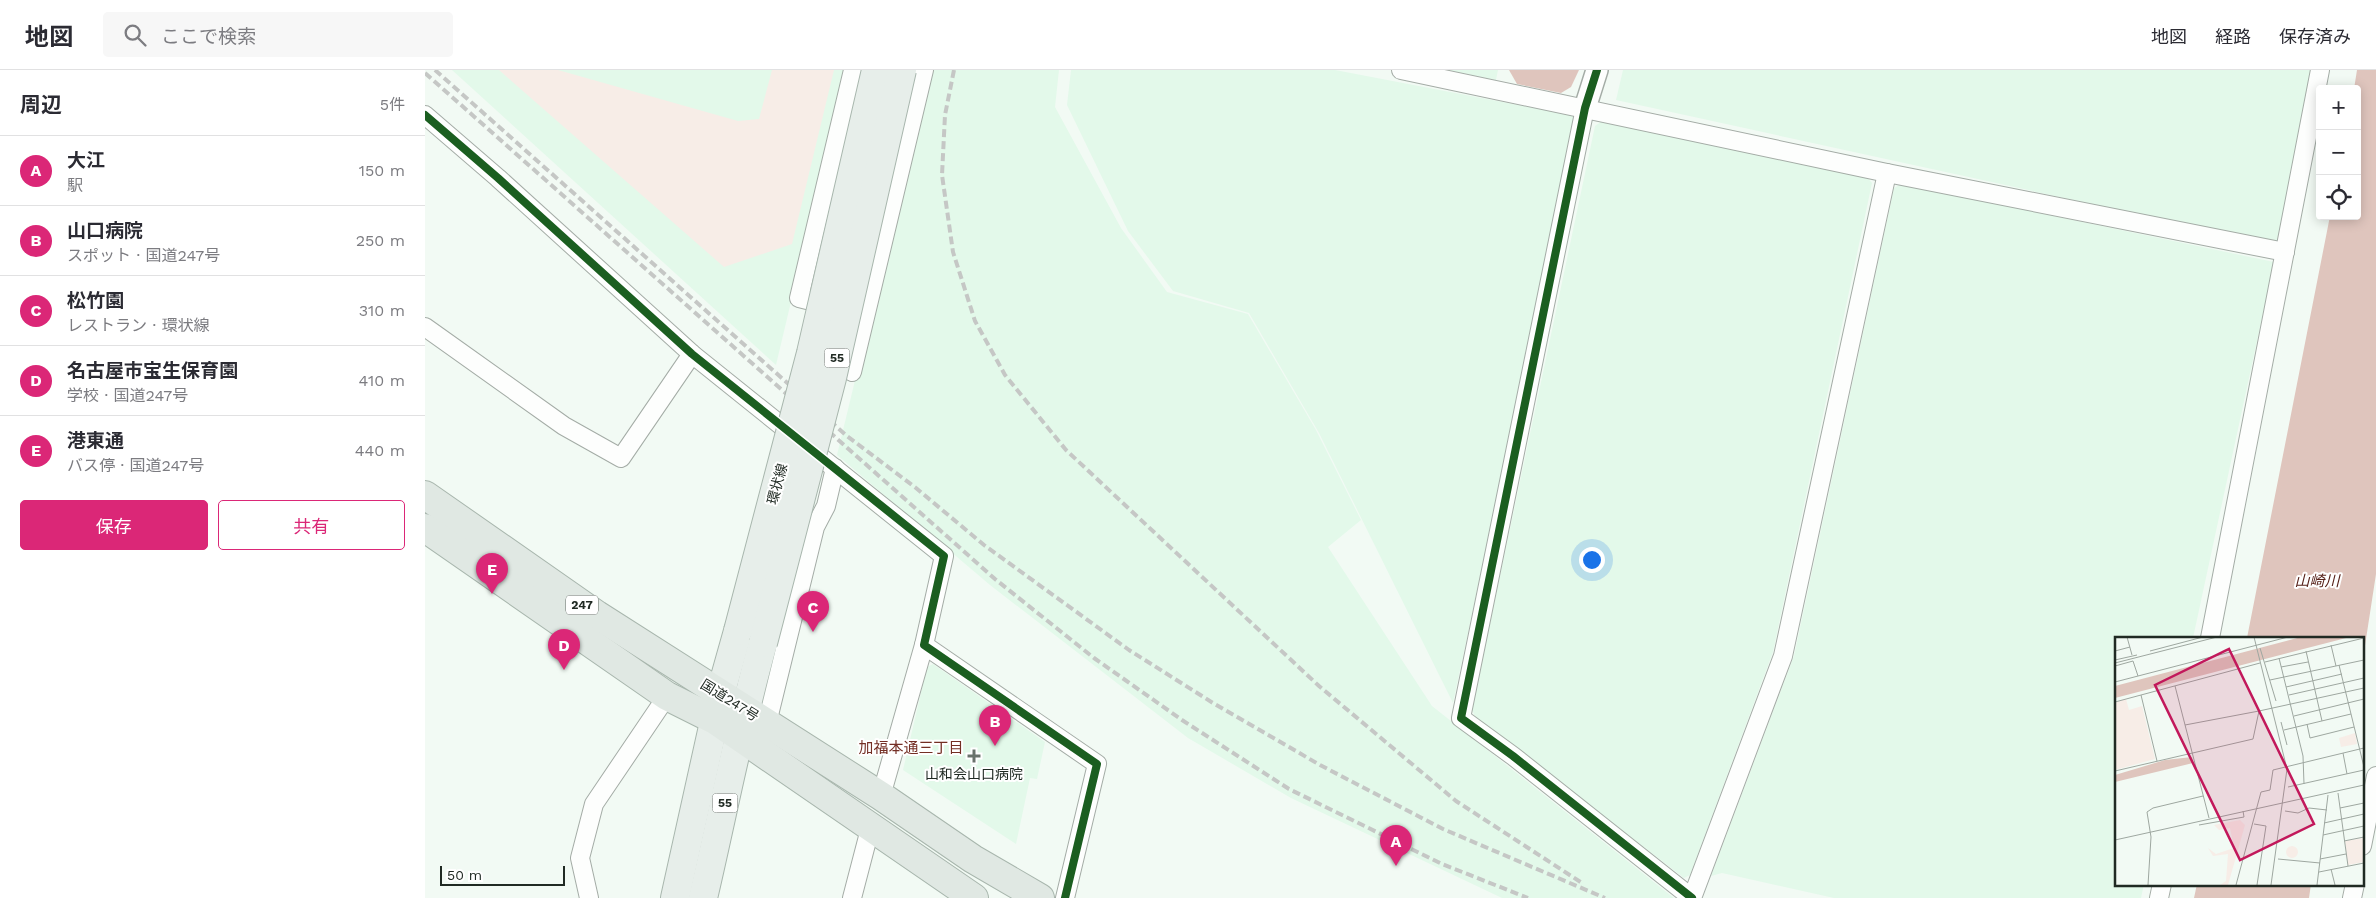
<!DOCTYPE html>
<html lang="ja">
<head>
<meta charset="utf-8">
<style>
  :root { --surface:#fff; --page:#f7f7f7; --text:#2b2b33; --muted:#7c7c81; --line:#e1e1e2; --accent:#db2777 }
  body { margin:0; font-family:"Work Sans","Noto Sans JP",sans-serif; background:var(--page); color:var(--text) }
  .controls { position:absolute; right:15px; top:15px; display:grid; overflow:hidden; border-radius:5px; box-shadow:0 2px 12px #0003 }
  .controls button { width:45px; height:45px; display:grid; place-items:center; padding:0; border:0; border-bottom:1px solid var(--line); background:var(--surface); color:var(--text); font:25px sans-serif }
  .scale { position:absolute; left:15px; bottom:12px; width:125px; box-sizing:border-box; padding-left:5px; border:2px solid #202a23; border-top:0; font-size:14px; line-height:18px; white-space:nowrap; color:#202a23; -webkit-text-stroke:4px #fff; paint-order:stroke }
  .you { position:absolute; left:1166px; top:489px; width:18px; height:18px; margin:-12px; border:4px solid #fff; border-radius:50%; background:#1a73e8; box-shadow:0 0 0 8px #1a73e833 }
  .badge { display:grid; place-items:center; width:32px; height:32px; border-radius:50%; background:var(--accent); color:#fff; font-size:16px; font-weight:700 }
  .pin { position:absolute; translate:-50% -41px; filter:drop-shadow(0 1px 2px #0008) }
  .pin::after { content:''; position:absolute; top:26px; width:18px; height:15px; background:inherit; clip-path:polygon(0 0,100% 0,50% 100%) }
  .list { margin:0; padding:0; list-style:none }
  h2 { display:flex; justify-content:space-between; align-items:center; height:65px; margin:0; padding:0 20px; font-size:21px }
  h2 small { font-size:16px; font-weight:400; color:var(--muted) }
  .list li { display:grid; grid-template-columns:32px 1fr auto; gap:15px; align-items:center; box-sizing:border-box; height:70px; padding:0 20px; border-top:1px solid var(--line) }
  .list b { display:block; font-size:19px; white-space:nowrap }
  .list p { margin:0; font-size:16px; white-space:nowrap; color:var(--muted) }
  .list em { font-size:16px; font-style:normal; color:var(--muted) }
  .actions { display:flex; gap:10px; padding:15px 20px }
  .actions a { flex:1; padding:11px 0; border:1px solid var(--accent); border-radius:5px; text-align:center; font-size:18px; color:var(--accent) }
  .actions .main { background:var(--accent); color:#fff }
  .icon { flex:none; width:28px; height:28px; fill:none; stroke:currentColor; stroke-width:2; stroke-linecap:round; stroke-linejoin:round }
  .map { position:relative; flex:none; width:1951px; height:828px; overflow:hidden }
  header { display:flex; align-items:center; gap:30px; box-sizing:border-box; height:70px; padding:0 25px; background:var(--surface); border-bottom:1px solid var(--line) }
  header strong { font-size:24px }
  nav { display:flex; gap:28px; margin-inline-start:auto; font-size:18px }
  .search { width:350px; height:45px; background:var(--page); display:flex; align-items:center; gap:12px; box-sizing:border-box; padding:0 18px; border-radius:5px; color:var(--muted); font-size:19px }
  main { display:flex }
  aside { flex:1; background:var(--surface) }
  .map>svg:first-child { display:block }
  .built { fill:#e3f9ea }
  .green { fill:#f7ede7 }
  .water { fill:#dfc5bd }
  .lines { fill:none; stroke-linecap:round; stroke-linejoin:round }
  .minor-casing { stroke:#a4aca6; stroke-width:20 }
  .tertiary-casing { stroke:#a4aca6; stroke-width:24 }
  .primary-casing { stroke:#a8b6ad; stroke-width:30 }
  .trunk-casing { stroke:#a8b6ad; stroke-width:30 }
  .minor { stroke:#fdfefd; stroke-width:18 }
  .tertiary { stroke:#fdfefd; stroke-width:21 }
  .primary { stroke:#e7eeea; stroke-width:28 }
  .trunk { stroke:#e0e8e3; stroke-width:28 }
  .rail { stroke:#c5c7c5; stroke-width:4; stroke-dasharray:8 4; stroke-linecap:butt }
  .primary-bridge-casing { stroke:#a8b6ad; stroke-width:30; stroke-linecap:butt }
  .primary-bridge { stroke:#e7eeea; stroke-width:28 }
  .cycleway-casing { stroke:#fff; stroke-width:11 }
  .cycleway { stroke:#1b5e20; stroke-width:8 }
  .poi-dot { fill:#6a736c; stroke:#fff; stroke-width:2 }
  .labels { text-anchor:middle; stroke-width:4; stroke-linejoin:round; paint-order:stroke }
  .shield { fill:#fff; stroke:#636a65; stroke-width:1 }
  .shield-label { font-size:12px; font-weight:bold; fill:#202a23 }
  .street-label { font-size:14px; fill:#202a23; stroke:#fff }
  .poi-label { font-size:14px; fill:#202a23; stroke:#fff }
  .water-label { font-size:15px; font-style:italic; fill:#57221a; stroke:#fff }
  .neighbourhood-label { font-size:15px; fill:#742f25; stroke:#fff }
  .inset-road { fill:none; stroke:#9ea7a0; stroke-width:1 }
  .view { fill:#c2185b; fill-opacity:0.15; stroke:#c2185b; stroke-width:2.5 }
  .inset-edge { fill:none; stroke:#202a23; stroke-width:2.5 }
</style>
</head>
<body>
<header>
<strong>地図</strong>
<div class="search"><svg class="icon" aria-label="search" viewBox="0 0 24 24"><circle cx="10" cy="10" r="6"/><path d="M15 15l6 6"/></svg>ここで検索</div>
<nav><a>地図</a><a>経路</a><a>保存済み</a></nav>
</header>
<main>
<aside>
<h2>周辺<small>5件</small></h2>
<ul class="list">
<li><span class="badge">A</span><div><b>大江</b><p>駅</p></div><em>150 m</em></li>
<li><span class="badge">B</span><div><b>山口病院</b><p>スポット · 国道247号</p></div><em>250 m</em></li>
<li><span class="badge">C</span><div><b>松竹園</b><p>レストラン · 環状線</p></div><em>310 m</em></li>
<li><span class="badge">D</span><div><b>名古屋市宝生保育園</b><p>学校 · 国道247号</p></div><em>410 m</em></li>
<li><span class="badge">E</span><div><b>港東通</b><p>バス停 · 国道247号</p></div><em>440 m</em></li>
</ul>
<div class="actions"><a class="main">保存</a><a>共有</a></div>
</aside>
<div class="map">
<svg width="1951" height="828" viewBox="0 0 1951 828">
  <rect width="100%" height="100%" fill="#f2faf4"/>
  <g class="built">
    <path d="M 27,0 L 421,0 L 351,295 Z"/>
    <path d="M 505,0 L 634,0 L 630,37 L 696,158 L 742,222 L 823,244 L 891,360 L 936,450 L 903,477 L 1007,636 L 1249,828 L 1077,828 L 866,728 L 763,668 L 565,515 L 412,385 Z"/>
    <path d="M 646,0 L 910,0 L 1146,45 L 1152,51 L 1028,633 L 894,363 L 824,243 L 748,221 L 703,161 L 642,35 Z"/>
    <path d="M 1023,0 L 1073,0 L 1071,10 Z"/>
    <path d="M 1198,0 L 1888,0 L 1855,172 L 1841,172 L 1191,30 Z"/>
    <path d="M 1177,51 L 1442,107 L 1447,113 L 1348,582 L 1265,805 L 1259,808 L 1050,647 L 1047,639 L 1170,56 Z"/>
    <path d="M 1476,114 L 1849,192 L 1768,568 L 1691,568 L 1691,814 L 1719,814 L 1716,828 L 1409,828 L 1297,803 L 1286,806 L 1369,586 L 1469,118 Z"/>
    <path d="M 508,594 L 620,672 L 612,709 L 605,708 L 591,774 L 478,700 L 502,597 Z"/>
  </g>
  <path class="green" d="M 74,0 L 133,0 L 313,51 L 334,49 L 347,0 L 409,0 L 367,174 L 299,197 Z"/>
  <g class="water">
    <path d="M 1084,0 L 1154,0 L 1146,17 L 1136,23 L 1092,14 Z"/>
    <path d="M 1932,0 L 1951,0 L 1951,504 L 1937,595 L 1937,568 L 1822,568 L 1905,146 L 1932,146 L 1932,19 L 1929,19 Z"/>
    <path d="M 1772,814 L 1886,814 L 1884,828 L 1769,828 Z"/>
  </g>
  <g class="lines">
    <g class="minor-casing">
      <g id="minor">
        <path d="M 976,0 L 1462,103 L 1860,182"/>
        <path d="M 1160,38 L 1036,648 L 1088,686 L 1267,828"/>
        <path d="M 0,45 L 73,108 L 267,284 L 519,486 L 499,575 L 672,694 L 640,828"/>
        <path d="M 406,236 L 374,228 L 428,0"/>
        <path d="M 0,257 L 139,356 L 196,388 L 267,284"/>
        <path d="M 427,302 L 499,0"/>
        <path d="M 1785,568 L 1895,0"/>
        <path d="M 342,653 L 390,457 L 401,436 L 410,398"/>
        <path d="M 456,726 L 499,575"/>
        <path d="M 1937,776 L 1951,706"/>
        <path d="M 164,828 L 155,788 L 169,734 L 242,626"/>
        <path d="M 427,828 L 445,759"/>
        <path d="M 1267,828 L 1358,586 L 1462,103"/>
        <path d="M 1734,828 L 1737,814"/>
        <path d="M 1927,828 L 1930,814"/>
      </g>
    </g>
    <g class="tertiary-casing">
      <path id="tertiary" d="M 1160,38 L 1172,0"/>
    </g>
    <g class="primary-casing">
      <g id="primary">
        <path d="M 250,828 L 295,625 L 313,561"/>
        <path d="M 278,828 C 298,743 314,657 338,573"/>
      </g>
    </g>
    <g class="trunk-casing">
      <g id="trunk">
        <path d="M 0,425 L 172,545 L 456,726 L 548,789 L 615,828"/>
        <path d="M 0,458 L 242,626 L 290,650 L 549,828"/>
      </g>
    </g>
    <use href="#minor" class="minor"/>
    <use href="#tertiary" class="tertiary"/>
    <use href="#primary" class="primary"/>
    <use href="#trunk" class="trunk"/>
    <g class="rail">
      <path d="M 10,0 L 422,366 L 491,418 L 559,475 L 704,580 L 788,633 L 895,695 L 1018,759 L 1180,828"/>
      <path d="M 529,0 L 520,45 L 517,105 L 528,182 L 550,251 L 580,305 L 641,380 L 894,616 L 1031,731 L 1157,813"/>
      <path d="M 0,3 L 570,509 L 669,588 L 757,650 L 864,719 L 1017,794 L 1103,828"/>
    </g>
    <g class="primary-bridge-casing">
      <g id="primary-bridge">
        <path d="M 313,561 L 386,283 L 451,0"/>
        <path d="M 338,573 L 407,308 L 477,0"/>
      </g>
    </g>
    <use href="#primary-bridge" class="primary-bridge"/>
    <g class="cycleway-casing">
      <g id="cycleway">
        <path d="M 1172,0 L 1160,38 L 1036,648 L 1088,686 L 1267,828"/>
        <path d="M 0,45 L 73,108 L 267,284 L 519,486 L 499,575 L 672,694 L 640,828"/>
      </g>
    </g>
    <use href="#cycleway" class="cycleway"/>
  </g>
  <path class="poi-dot" d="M546.5 678.5h5v5h5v5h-5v5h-5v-5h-5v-5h5z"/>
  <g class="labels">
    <g class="shield">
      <rect x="399.5" y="278.5" width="25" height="19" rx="4"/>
      <rect x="141" y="525.5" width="32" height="19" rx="4"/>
      <rect x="287.5" y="723.5" width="25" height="19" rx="4"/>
    </g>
    <g class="shield-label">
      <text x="412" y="292">55</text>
      <text x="157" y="539">247</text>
      <text x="300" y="737">55</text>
    </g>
    <g class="street-label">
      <text transform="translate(352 414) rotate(-75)" y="5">環状線</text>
      <text transform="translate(305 630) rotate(32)" y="5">国道247号</text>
    </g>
    <g class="poi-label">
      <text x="549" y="709">山和会山口病院</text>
    </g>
    <g class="water-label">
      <text x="1892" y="516">山崎川</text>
    </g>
    <g class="neighbourhood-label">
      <text x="486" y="683">加福本通三丁目</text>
    </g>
  </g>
  <g transform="translate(1690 567)">
    <rect width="249" height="249" fill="#f2faf4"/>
    <path d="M 11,62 L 14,73 L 27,69 L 40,122 L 0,133 L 0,65 ZM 240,96 L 242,107 L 226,110 L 224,101 ZM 125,183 L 130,188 L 113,248 L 105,248 L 111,244 L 113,217 L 98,219 L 93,211 L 101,217 L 119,211 L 115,191 L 104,193 L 99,188 ZM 249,201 L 249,225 L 233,228 L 230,204 ZM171 215a6 6 0 1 1 12 0a6 6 0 1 1-12 0Z" fill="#f7ede7"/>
    <path d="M 186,0 L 235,0 L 0,61 L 0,49 ZM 77,120 L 78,126 L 0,145 L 0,138 L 50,123 Z" fill="#dfc5bd"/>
    <path class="inset-road" d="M 12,0 L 17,18M 139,0 L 172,132 L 156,248M 216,8 L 221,29M 145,11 L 161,64M 0,14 L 15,10M 35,14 L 88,0M 191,14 L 207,84M 164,21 L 188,119 L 189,147M 0,23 L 22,18M 150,25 L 249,1M 0,26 L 102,0M 224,28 L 249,130M 0,29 L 18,24 L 23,39M 166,30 L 193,25M 155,43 L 249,23M 0,45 L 173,0M 60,49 L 94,181M 171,50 L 227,37M 26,58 L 42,124M 174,58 L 249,41M 0,65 L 145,26M 179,79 L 249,62M 166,85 L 172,108M 192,87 L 195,101 L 239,90M 70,88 L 144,74M 169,93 L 236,77M 228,116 L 232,137M 0,134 L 138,102 L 144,74 L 249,51M 173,150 L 249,133M 223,156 L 233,229M 225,171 L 249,166M 170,174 L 183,176 L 194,171 L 212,173M 209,186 L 249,177M 139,187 L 151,189 L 142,248M 84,188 L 129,180 L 128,174M 208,198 L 249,189M 0,203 L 249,148M 229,204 L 249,200M 163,222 L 205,226M 205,222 L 231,217M 216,232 L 220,248M 204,235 L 249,226M 33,248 L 36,200 L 32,175 L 38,171 L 88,159M 121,248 L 146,155 L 155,153 L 158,133 L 249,111M 202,248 L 213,158"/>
    <path class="view" d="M 114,12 L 199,187 L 125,223 L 40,48 Z"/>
    <rect width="249" height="249" class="inset-edge"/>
  </g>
</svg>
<div class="controls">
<button>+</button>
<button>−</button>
<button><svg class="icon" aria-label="locate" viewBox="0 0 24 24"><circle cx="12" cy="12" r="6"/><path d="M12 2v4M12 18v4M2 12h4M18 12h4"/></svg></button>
</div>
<div class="scale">50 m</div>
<div class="you"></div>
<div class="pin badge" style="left:971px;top:796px">A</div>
<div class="pin badge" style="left:570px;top:676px">B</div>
<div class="pin badge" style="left:388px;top:562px">C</div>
<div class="pin badge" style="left:139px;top:600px">D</div>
<div class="pin badge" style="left:67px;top:524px">E</div>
</div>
</main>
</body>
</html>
